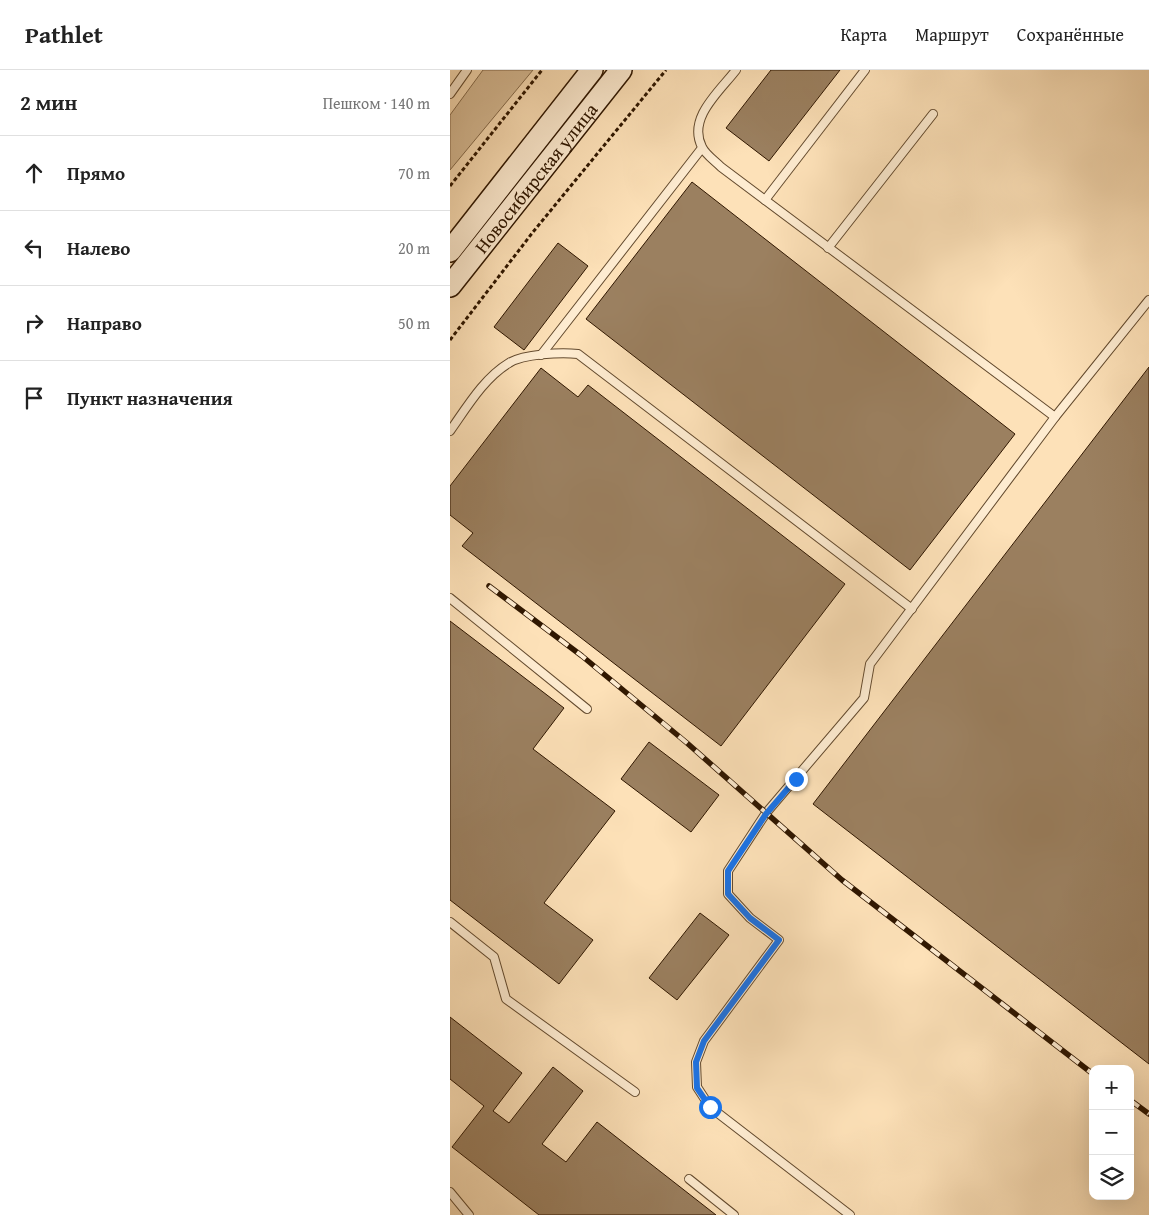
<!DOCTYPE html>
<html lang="ru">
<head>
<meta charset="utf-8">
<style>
  :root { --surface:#fff; --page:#f2f2f2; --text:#222; --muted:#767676; --line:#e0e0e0 }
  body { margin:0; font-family:"Gentium Book Plus",serif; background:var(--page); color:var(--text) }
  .controls { position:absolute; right:15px; bottom:15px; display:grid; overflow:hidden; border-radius:10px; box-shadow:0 5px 20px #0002 }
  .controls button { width:45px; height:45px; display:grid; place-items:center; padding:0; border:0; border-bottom:1px solid var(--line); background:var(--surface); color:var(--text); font:25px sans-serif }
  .stop { position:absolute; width:15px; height:15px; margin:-11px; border:4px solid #1a73e8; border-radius:50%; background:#fff }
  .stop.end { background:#1a73e8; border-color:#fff; box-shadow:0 1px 5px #0008 }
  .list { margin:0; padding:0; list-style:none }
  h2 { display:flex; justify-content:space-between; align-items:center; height:65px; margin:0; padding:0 20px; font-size:21px }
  h2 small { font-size:16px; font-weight:400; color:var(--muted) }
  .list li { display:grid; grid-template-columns:32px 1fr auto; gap:15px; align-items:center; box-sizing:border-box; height:75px; padding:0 20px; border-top:1px solid var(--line) }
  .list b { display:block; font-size:19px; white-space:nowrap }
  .list em { font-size:16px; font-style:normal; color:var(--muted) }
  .icon { flex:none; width:28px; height:28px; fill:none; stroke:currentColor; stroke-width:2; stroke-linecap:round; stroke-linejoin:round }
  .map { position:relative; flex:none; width:699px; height:1145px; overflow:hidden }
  header { display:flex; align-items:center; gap:30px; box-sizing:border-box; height:70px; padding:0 25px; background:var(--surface); border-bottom:1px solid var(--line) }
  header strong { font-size:24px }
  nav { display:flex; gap:28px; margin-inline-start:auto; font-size:18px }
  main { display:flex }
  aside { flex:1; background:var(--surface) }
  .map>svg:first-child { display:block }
  .green { fill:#dabf99; stroke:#856b4c }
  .building { fill:#9b8060; stroke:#301700 }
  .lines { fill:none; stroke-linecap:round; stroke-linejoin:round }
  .service-casing { stroke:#634a2e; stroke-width:10 }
  .secondary-casing { stroke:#301700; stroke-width:24 }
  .path { stroke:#301700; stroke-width:3; stroke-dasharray:4 2.5; stroke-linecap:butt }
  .service { stroke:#feecd1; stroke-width:8 }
  .secondary { stroke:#feecd1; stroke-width:21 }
  .rail-casing { stroke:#301700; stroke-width:5.5 }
  .rail { stroke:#feecd1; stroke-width:4; stroke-dasharray:11; stroke-linecap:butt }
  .route { stroke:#1a73e8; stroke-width:6 }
  .labels { text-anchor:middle; stroke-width:4; stroke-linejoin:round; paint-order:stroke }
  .street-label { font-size:19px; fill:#301700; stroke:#feecd1 }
</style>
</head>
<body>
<header>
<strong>Pathlet</strong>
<nav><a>Карта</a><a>Маршрут</a><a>Сохранённые</a></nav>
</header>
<main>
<aside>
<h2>2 мин<small>Пешком · 140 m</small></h2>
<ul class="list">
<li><svg class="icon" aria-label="ahead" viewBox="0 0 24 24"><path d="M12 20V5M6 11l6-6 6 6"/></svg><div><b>Прямо</b></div><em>70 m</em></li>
<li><svg class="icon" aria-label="left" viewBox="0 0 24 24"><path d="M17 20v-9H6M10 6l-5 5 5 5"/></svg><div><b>Налево</b></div><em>20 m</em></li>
<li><svg class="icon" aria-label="right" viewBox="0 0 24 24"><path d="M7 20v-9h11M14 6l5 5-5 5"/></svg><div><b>Направо</b></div><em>50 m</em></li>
<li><svg class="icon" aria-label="arrive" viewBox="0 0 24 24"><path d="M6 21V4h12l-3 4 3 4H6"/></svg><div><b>Пункт назначения</b></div></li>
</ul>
</aside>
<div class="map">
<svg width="699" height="1145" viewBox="0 0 699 1145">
  <rect width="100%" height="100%" fill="#fde1b8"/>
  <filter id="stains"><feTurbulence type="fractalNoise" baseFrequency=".004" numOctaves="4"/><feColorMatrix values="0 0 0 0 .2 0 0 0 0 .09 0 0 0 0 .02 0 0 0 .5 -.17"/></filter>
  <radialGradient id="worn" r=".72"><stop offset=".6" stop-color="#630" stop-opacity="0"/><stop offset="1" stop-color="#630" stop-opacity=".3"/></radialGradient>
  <path class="green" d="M 33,0 L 83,0 L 0,100 L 0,45 Z"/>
  <g class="building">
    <path d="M 321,0 L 390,0 L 319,91 L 276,58 Z"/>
    <path d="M 242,112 L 565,364 L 460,500 L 136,249 Z"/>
    <path d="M 108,173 L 138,196 L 74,280 L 44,257 Z"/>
    <path d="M 699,297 L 699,994 L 363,734 Z"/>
    <path d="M 91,298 L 128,327 L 138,315 L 395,514 L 271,676 L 12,476 L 23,463 L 0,445 L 0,416 Z"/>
    <path d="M 0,551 L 114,638 L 83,679 L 165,741 L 94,833 L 143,870 L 109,914 L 0,830 Z"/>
    <path d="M 199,672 L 269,725 L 241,762 L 171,709 Z"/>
    <path d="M 250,843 L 279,865 L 227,930 L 199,908 Z"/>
    <path d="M 0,947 L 72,1003 L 43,1041 L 59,1053 L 103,997 L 133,1021 L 92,1074 L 116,1092 L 147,1052 L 266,1145 L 89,1145 L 2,1077 L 34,1036 L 0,1009 Z"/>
  </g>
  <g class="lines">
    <g class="service-casing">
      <g id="service">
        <path d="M 286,0 C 270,21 237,48 252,77 C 255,84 265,91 271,97 L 605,347"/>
        <path d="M 0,24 L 17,0"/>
        <path d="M 315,130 L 415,0"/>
        <path d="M 378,178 L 483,44"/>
        <path d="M 91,285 L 252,78"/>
        <path d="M 0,361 C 17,337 34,308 59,293 C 73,284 111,282 128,284 L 462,539"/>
        <path d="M 0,528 L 137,639"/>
        <path d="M 0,852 L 44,887 L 56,929 L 185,1022"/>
        <path d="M 239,1109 L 284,1145"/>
        <path d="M 0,1122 L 19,1145"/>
        <path d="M 400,1145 L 260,1037 L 247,1017 L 246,992 L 254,971 L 329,870 L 300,848 L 278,824 L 278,801 L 316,743 L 414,628 L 420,594 L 605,347 L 699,230"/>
      </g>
    </g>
    <g class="secondary-casing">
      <g id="secondary">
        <path d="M 0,181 L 142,0"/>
        <path id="s1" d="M 0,216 L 171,0"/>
      </g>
    </g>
    <g class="path">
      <path d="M 0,116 L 92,0"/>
      <path d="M 0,270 L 83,162 L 216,0"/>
    </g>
    <use href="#service" class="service"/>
    <use href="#secondary" class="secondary"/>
    <g class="rail-casing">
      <g id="rail">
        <path d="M 39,516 L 132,586 L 237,673 L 392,810 L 643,1004"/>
        <path d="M 680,1030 L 699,1044"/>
      </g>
    </g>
    <use href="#rail" class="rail"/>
  </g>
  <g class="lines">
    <path class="route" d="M 260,1037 L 247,1018 L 246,992 L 254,971 L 329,870 L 300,848 L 278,824 L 278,801 L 316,744 L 346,709"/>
  </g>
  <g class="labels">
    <g class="street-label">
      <text dy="7" stroke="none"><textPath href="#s1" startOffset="138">Новосибирская улица</textPath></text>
    </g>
  </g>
  <rect width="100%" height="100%" filter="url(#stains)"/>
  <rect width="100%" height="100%" fill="url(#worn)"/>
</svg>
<div class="controls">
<button>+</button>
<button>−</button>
<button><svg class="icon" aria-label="layers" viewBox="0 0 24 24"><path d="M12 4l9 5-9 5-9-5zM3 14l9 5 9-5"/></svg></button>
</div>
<div class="stop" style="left:260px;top:1037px"></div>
<div class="stop end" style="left:346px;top:709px"></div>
</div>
</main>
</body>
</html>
